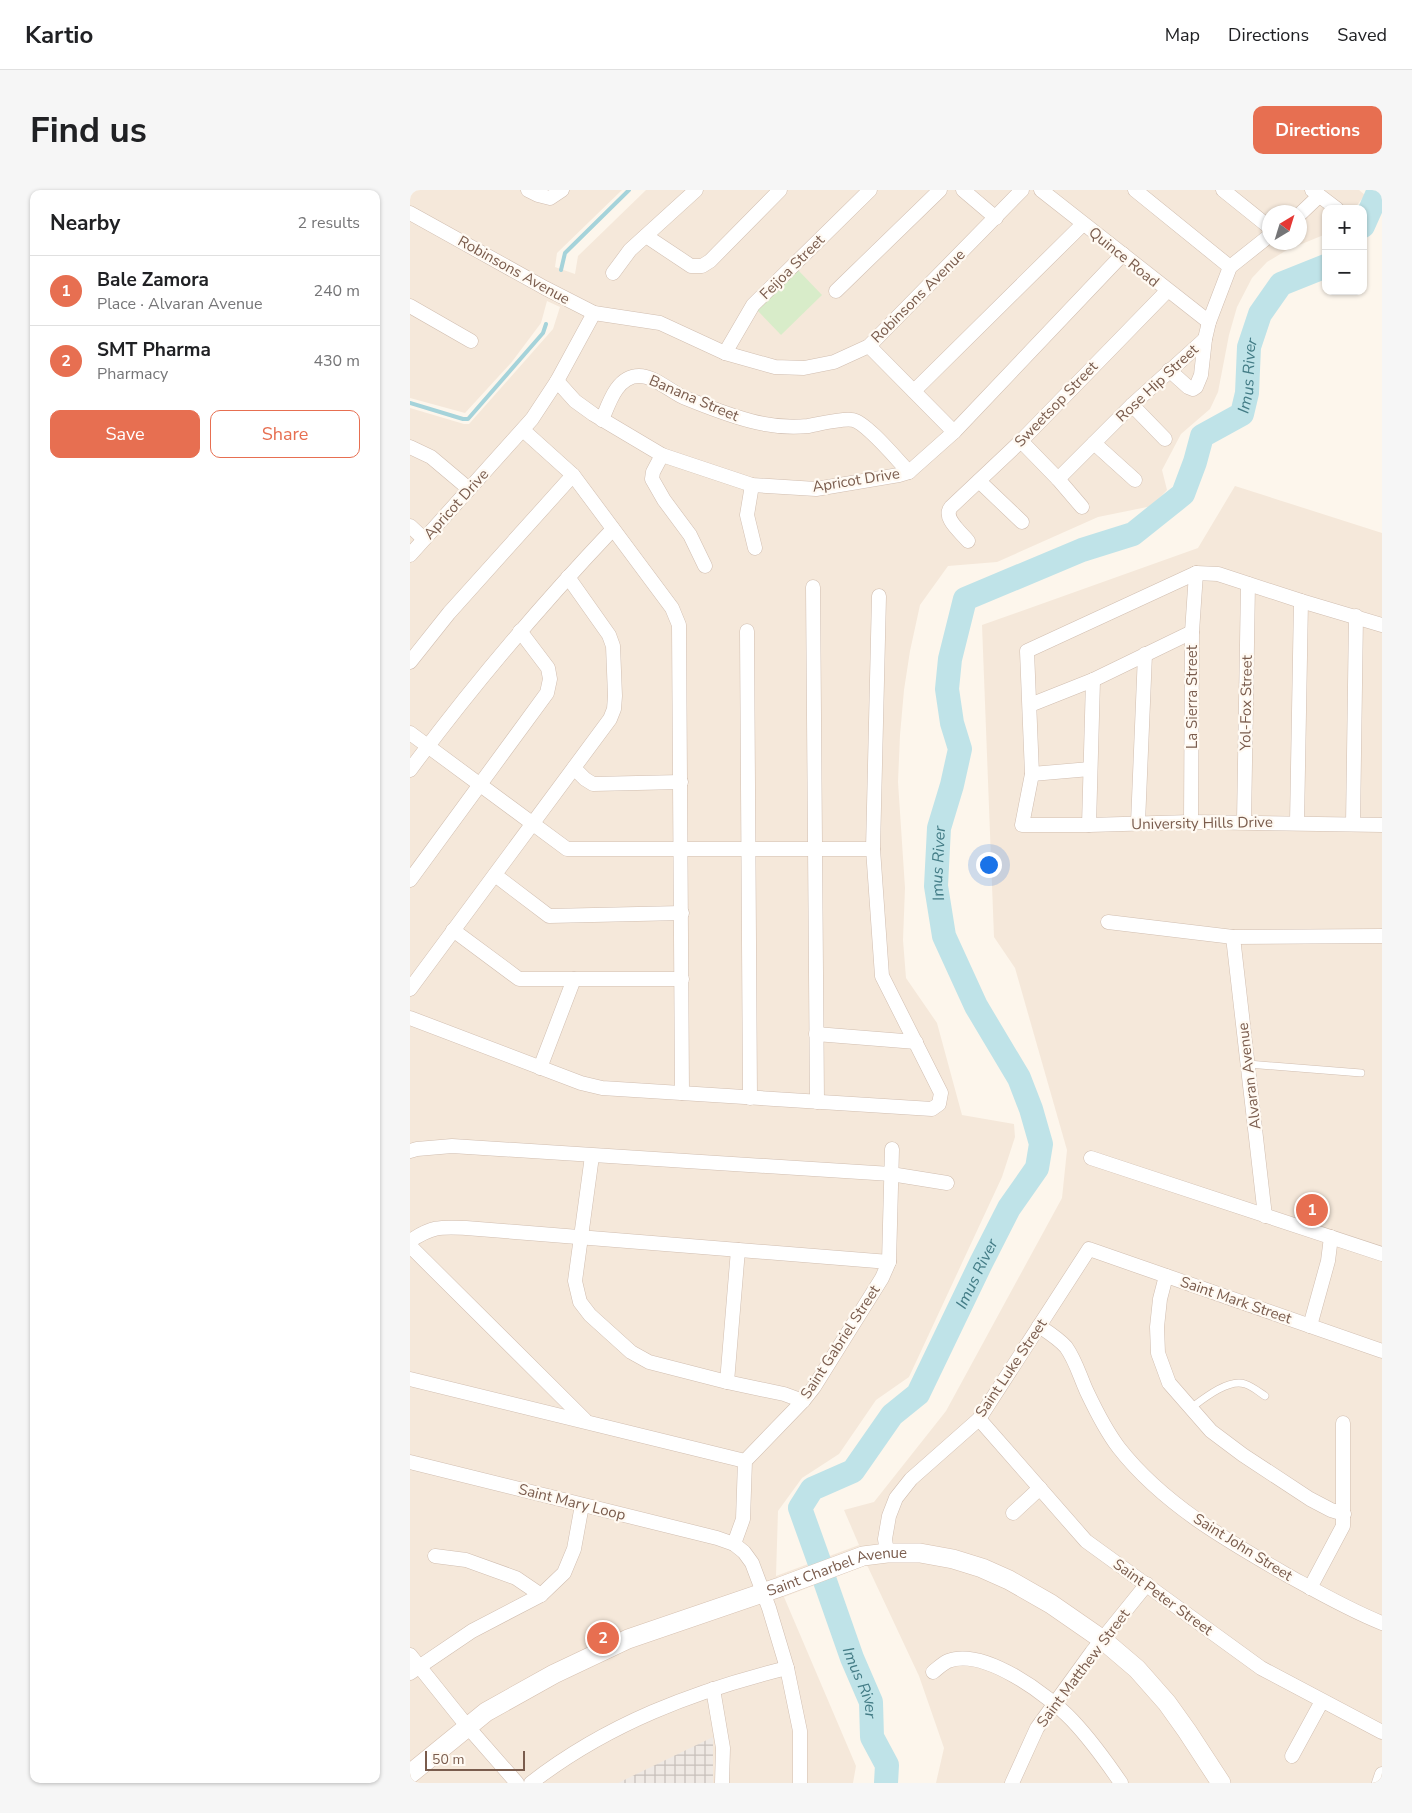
<!DOCTYPE html>
<html lang="en">
<head>
<meta charset="utf-8">
<style>
  :root { --surface:#fff; --page:#f6f6f6; --text:#202124; --muted:#757577; --line:#e0e0e0; --accent:#e76f51 }
  body { margin:0; font-family:"Nunito Sans",sans-serif; background:var(--page); color:var(--text) }
  .controls { position:absolute; right:15px; top:15px; display:grid; overflow:hidden; border-radius:10px; box-shadow:0 1px 4px #0004 }
  .controls button { width:45px; height:45px; display:grid; place-items:center; padding:0; border:0; border-bottom:1px solid var(--line); background:var(--surface); color:var(--text); font:25px sans-serif }
  .compass { position:absolute; left:852px; top:15px; width:45px; height:45px; border-radius:50%; background:var(--surface); box-shadow:0 1px 4px #0004; rotate:38deg }
  .scale { position:absolute; left:15px; bottom:12px; width:100px; box-sizing:border-box; padding-left:5px; border:2px solid #7a5c4d; border-top:0; font-size:14px; line-height:18px; white-space:nowrap; color:#7a5c4d; -webkit-text-stroke:4px #fffaf3; paint-order:stroke }
  .you { position:absolute; left:578px; top:674px; width:18px; height:18px; margin:-12px; border:4px solid #fff; border-radius:50%; background:#1a73e8; box-shadow:0 0 0 8px #1a73e833 }
  .badge { display:grid; place-items:center; width:32px; height:32px; border-radius:50%; background:var(--accent); color:#fff; font-size:16px; font-weight:700 }
  .pin { position:absolute; translate:-50% -50%; border:2px solid #fff; box-shadow:0 1px 5px #0006 }
  .list { margin:0; padding:0; list-style:none }
  h2 { display:flex; justify-content:space-between; align-items:center; height:65px; margin:0; padding:0 20px; font-size:21px }
  h2 small { font-size:16px; font-weight:400; color:var(--muted) }
  .list li { display:grid; grid-template-columns:32px 1fr auto; gap:15px; align-items:center; box-sizing:border-box; height:70px; padding:0 20px; border-top:1px solid var(--line) }
  .list b { display:block; font-size:19px; white-space:nowrap }
  .list p { margin:0; font-size:16px; white-space:nowrap; color:var(--muted) }
  .list em { font-size:16px; font-style:normal; color:var(--muted) }
  .actions { display:flex; gap:10px; padding:15px 20px }
  .actions a { flex:1; padding:11px 0; border:1px solid var(--accent); border-radius:10px; text-align:center; font-size:18px; color:var(--accent) }
  .actions .main { background:var(--accent); color:#fff }
  .map { position:relative; flex:none; width:972px; height:1593px; overflow:hidden; border-radius:10px }
  header { display:flex; align-items:center; gap:30px; box-sizing:border-box; height:70px; padding:0 25px; background:var(--surface); border-bottom:1px solid var(--line) }
  header strong { font-size:24px }
  nav { display:flex; gap:28px; margin-inline-start:auto; font-size:18px }
  .intro { display:flex; align-items:center; justify-content:space-between; box-sizing:border-box; height:120px; padding:0 30px }
  h1 { margin:0; font-size:35px }
  .button { padding:12px 22px; border-radius:10px; background:var(--accent); color:#fff; font-size:18px; font-weight:700 }
  main { display:flex; gap:30px; padding:0 30px }
  aside { flex:1; background:var(--surface); border-radius:10px; box-shadow:0 1px 4px #0004 }
  .map>svg:first-child { display:block }
  .residential { fill:#f5e8da; fill-rule:evenodd }
  .industrial { fill:url(#industrial-grid) }
  .garden { fill:#d8ecc9 }
  .lines { fill:none; stroke-linecap:round; stroke-linejoin:round }
  .stream { stroke:#a5d3da; stroke-width:4 }
  .river { stroke:#bfe3e8; stroke-width:24 }
  .lane-casing { stroke:#d1beb0; stroke-width:8 }
  .street-casing { stroke:#d1beb0; stroke-width:15 }
  .secondary-casing { stroke:#d6c0b0; stroke-width:20 }
  .lane { stroke:#fff; stroke-width:7 }
  .street { stroke:#fff; stroke-width:14 }
  .secondary { stroke:#fff; stroke-width:19 }
  .labels { text-anchor:middle; stroke-width:4.5; stroke-linejoin:round; paint-order:stroke }
  .street-label { font-size:15px; fill:#7a5c4d; stroke:#fffaf3 }
  .water-label { font-size:16px; font-style:italic; fill:#437c86; stroke:#fffaf3 }
</style>
</head>
<body>
<header>
<strong>Kartio</strong>
<nav><a>Map</a><a>Directions</a><a>Saved</a></nav>
</header>
<div class="intro"><h1>Find us</h1><a class="button">Directions</a></div>
<main>
<aside>
<h2>Nearby<small>2 results</small></h2>
<ul class="list">
<li><span class="badge">1</span><div><b>Bale Zamora</b><p>Place · Alvaran Avenue</p></div><em>240 m</em></li>
<li><span class="badge">2</span><div><b>SMT Pharma</b><p>Pharmacy</p></div><em>430 m</em></li>
</ul>
<div class="actions"><a class="main">Save</a><a>Share</a></div>
</aside>
<div class="map">
<svg width="972" height="1593" viewBox="0 0 972 1593">
  <defs>
    <pattern id="industrial-grid" width="8" height="8" patternUnits="userSpaceOnUse" patternTransform="scale(1.25)"><rect width="8" height="8" fill="#efe9e4"/><path d="M0 4h8M4 0v8" fill="none" stroke="#c7c0bb"/></pattern>
  </defs>
  <rect width="100%" height="100%" fill="#fdf6ec"/>
  <path class="residential" d="M 0,0 L 212,0 L 147,63 L 145,77 L 165,84 L 168,66 L 236,0 L 949,0 L 955,5 L 944,19 L 916,19 L 916,44 L 877,60 L 857,72 L 842,88 L 827,117 L 819,145 L 808,202 L 800,219 L 771,244 L 752,280 L 757,300 L 742,316 L 688,327 L 587,372 L 538,376 L 510,415 L 500,461 L 494,500 L 490,545 L 488,592 L 495,698 L 493,750 L 496,788 L 527,833 L 552,925 L 604,934 L 605,947 L 592,987 L 499,1187 L 466,1210 L 429,1264 L 392,1288 L 368,1321 L 366,1386 L 449,1355 L 434,1320 L 464,1312 L 536,1221 L 652,1008 L 657,960 L 605,778 L 584,747 L 572,435 L 788,358 L 825,296 L 972,343 L 972,1593 L 526,1593 L 534,1558 L 509,1486 L 457,1375 L 374,1407 L 446,1576 L 443,1593 L 0,1593 L 0,218 L 54,234 L 59,234 L 143,139 L 150,117 L 137,111 L 131,133 L 101,173 L 55,223 L 0,208 ZM 859,22 L 889,22 L 889,52 L 859,52 Z"/>
  <path class="industrial" d="M 303,1547 L 303,1593 L 208,1593 Z"/>
  <path class="garden" d="M 388,80 L 412,105 L 371,145 L 347,120 Z"/>
  <g class="lines">
    <g class="stream">
      <path d="M 151,80 L 155,63 L 219,0"/>
      <path d="M 0,213 L 53,229 L 58,229 L 133,143 L 136,134"/>
    </g>
    <g class="river">
      <path d="M 953,36 L 969,0"/>
      <path id="s1" d="M 409,1371 L 390,1318 L 402,1299 L 443,1281 L 482,1225 L 508,1204 L 571,1073 L 599,1018 L 627,978 L 631,954 L 621,919 L 609,888 L 566,816 L 534,746 L 526,696 L 529,638 L 542,595 L 550,559 L 542,533 L 537,499 L 540,469 L 555,409 L 672,360 L 723,344 L 773,304 L 785,272 L 792,246 L 832,224 L 837,203 L 839,157 L 850,124 L 871,94 L 916,76"/>
      <path id="s2" d="M 415,1391 L 442,1468 L 461,1512 L 462,1547 L 477,1575 L 476,1593"/>
    </g>
    <g class="lane-casing">
      <g id="lane">
        <path d="M 838,874 L 951,883"/>
        <path d="M 781,1218 C 793,1209 819,1188 835,1194 C 842,1196 849,1202 855,1206"/>
      </g>
    </g>
    <g class="street-casing">
      <g id="street">
        <path d="M 118,0 L 128,5 L 140,8 L 152,0"/>
        <path d="M 553,0 L 586,28"/>
        <path d="M 631,0 L 799,132"/>
        <path d="M 725,0 L 820,77"/>
        <path d="M 813,0 L 859,37"/>
        <path d="M 902,0 L 927,19"/>
        <path d="M 0,23 L 135,98 L 184,123 L 250,133 L 315,163 L 365,177 L 394,178 L 424,172 L 459,156 L 612,0"/>
        <path d="M 889,25 L 909,6"/>
        <path d="M 236,46 L 281,76 L 292,76 L 300,71 L 370,0"/>
        <path d="M 203,83 L 220,60 L 286,0"/>
        <path d="M 426,101 L 530,0"/>
        <path d="M 0,116 L 61,151"/>
        <path d="M 459,156 L 544,242"/>
        <path d="M 315,163 L 343,115 L 460,0"/>
        <path d="M 759,180 L 778,197 L 783,199 L 786,197 L 791,185 L 795,149 L 799,132 L 820,77 L 859,46"/>
        <path d="M 147,191 L 165,211 L 183,224 L 252,265 L 342,295 L 406,299 L 489,285 L 499,282 L 544,242 L 713,64"/>
        <path d="M 504,201 L 673,34"/>
        <path d="M 722,215 L 755,249"/>
        <path d="M 192,230 C 199,213 207,186 229,186 C 244,186 260,201 273,207 C 295,216 318,225 341,231 C 360,236 378,238 398,236 C 409,234 433,228 443,230 C 457,233 488,271 499,282"/>
        <path d="M 113,240 L 163,285 L 262,418 L 269,435 L 272,903"/>
        <path d="M 611,251 L 648,289 L 672,317"/>
        <path d="M 684,253 L 725,290"/>
        <path d="M 0,257 L 21,267 L 59,299"/>
        <path d="M 252,265 L 243,282 L 242,289 L 254,310 L 280,345 L 295,376"/>
        <path d="M 648,289 L 722,215 L 795,149"/>
        <path d="M 569,291 L 612,332"/>
        <path d="M 342,295 L 337,325 L 345,358"/>
        <path d="M 0,336 L 14,349"/>
        <path d="M 558,351 C 551,342 532,328 541,317 L 611,251 L 757,101"/>
        <path d="M 0,365 L 122,229 L 147,191 L 184,123"/>
        <path d="M 403,397 L 407,912"/>
        <path d="M 972,435 L 891,411 L 808,384 L 786,383 L 617,461 L 622,584 L 612,635 L 679,635 L 781,632 L 972,635"/>
        <path d="M 337,441 L 340,908"/>
        <path d="M 0,472 L 39,423 L 163,285"/>
        <path d="M 620,515 L 683,490 L 782,442"/>
        <path d="M 0,543 L 157,659 L 463,659"/>
        <path d="M 164,578 L 175,589 L 183,594 L 271,592"/>
        <path d="M 0,580 C 63,495 130,416 203,339"/>
        <path d="M 622,584 L 680,579"/>
        <path d="M 781,632 L 782,442 L 786,383"/>
        <path d="M 834,632 L 838,394"/>
        <path d="M 728,633 L 735,464"/>
        <path d="M 887,633 L 891,411"/>
        <path d="M 943,634 L 946,426"/>
        <path d="M 679,635 L 683,490"/>
        <path d="M 85,685 L 139,726 L 272,723"/>
        <path d="M 0,690 L 137,503 L 140,489 L 138,478 L 110,441"/>
        <path d="M 698,732 L 823,747 L 972,746"/>
        <path d="M 43,740 L 109,789 L 272,789"/>
        <path d="M 823,747 L 855,1026"/>
        <path d="M 0,799 L 200,529 L 204,519 L 205,506 L 203,456 L 199,445 L 158,387"/>
        <path d="M 0,828 L 171,893 L 192,898 L 522,919 L 529,914 L 531,903 L 472,786 L 463,659 L 469,406"/>
        <path d="M 406,844 L 506,852"/>
        <path d="M 130,878 L 164,789"/>
        <path d="M 0,961 L 7,959 L 42,956 L 481,984 L 537,993"/>
        <path d="M 182,966 L 165,1091 L 170,1112 L 180,1125 L 221,1162 L 239,1172 L 317,1192 L 374,1204 L 393,1211"/>
        <path d="M 681,968 L 972,1064"/>
        <path d="M 0,1051 C 23,1036 30,1037 56,1038 L 479,1072"/>
        <path d="M 0,1056 L 175,1230"/>
        <path d="M 756,1086 L 750,1109 L 747,1137 L 748,1163 L 759,1193 L 801,1241 L 833,1265 L 900,1309 L 921,1320 L 934,1324"/>
        <path d="M 629,1136 C 638,1142 649,1149 656,1157 C 666,1171 670,1187 677,1202 C 686,1221 696,1241 709,1258 C 753,1314 816,1350 877,1385 C 908,1402 939,1420 972,1433"/>
        <path d="M 900,1136 L 918,1071 L 921,1047"/>
        <path d="M 0,1189 L 335,1271"/>
        <path d="M 317,1192 L 328,1060"/>
        <path d="M 569,1229 L 676,1351 L 851,1478 L 972,1542"/>
        <path d="M 0,1272 L 307,1348 L 324,1354 L 334,1362 L 342,1373 L 359,1418 L 377,1478 L 390,1541 L 390,1593"/>
        <path d="M 603,1323 L 630,1298"/>
        <path d="M 324,1354 L 333,1329 L 335,1271 L 393,1211 L 404,1197 L 472,1088 L 479,1072 L 482,959"/>
        <path d="M 477,1363 L 475,1349 L 479,1326 L 486,1308 L 501,1289 L 569,1229 L 679,1059 L 972,1161"/>
        <path d="M 25,1366 L 56,1370 L 106,1388 L 131,1405"/>
        <path d="M 900,1398 L 933,1336 L 933,1233"/>
        <path d="M 0,1465 L 57,1536 L 107,1593"/>
        <path d="M 523,1482 C 528,1478 532,1474 538,1471 C 574,1457 638,1505 662,1530 C 680,1549 696,1571 711,1593"/>
        <path d="M 0,1483 L 62,1441 L 131,1405 L 154,1383 L 164,1359 L 172,1315"/>
        <path d="M 303,1499 L 313,1558 L 312,1593"/>
        <path d="M 882,1566 L 912,1511"/>
        <path d="M 121,1593 C 197,1534 284,1501 377,1478"/>
        <path d="M 602,1593 L 627,1538 L 682,1462 L 737,1394"/>
        <path d="M 969,1593 L 972,1584"/>
      </g>
    </g>
    <g class="secondary-casing">
      <g id="secondary">
        <path id="s3" d="M 0,1584 L 76,1522 L 144,1484 L 218,1449 L 370,1397 L 453,1366 L 477,1363 L 510,1363 L 543,1369 L 572,1378 L 599,1390 L 641,1414 L 693,1450 L 727,1479 L 757,1513 L 777,1541 L 811,1593"/>
      </g>
    </g>
    <use href="#lane" class="lane"/>
    <use href="#street" class="street"/>
    <use href="#secondary" class="secondary"/>
  </g>
  <g class="labels">
    <g class="street-label">
      <text transform="translate(714 67) rotate(39)" y="5">Quince Road</text>
      <text transform="translate(382 77) rotate(-45)" y="5">Feijoa Street</text>
      <text transform="translate(104 80) rotate(29)" y="5">Robinsons Avenue</text>
      <text transform="translate(508 106) rotate(-45)" y="5">Robinsons Avenue</text>
      <text transform="translate(747 193) rotate(-43)" y="5">Rose Hip Street</text>
      <text transform="translate(284 208) rotate(23)" y="5">Banana Street</text>
      <text transform="translate(646 214) rotate(-46)" y="5">Sweetsop Street</text>
      <text transform="translate(446 290) rotate(-9)" y="5">Apricot Drive</text>
      <text transform="translate(46 314) rotate(-48)" y="5">Apricot Drive</text>
      <text transform="translate(782 507) rotate(-90)" y="5">La Sierra Street</text>
      <text transform="translate(836 513) rotate(-89)" y="5">Yol-Fox Street</text>
      <text transform="translate(792 633) rotate(-1)" y="5">University Hills Drive</text>
      <text transform="translate(839 886) rotate(-97)" y="5">Alvaran Avenue</text>
      <text transform="translate(826 1110) rotate(19)" y="5">Saint Mark Street</text>
      <text transform="translate(430 1152) rotate(-57)" y="5">Saint Gabriel Street</text>
      <text transform="translate(601 1178) rotate(-56)" y="5">Saint Luke Street</text>
      <text transform="translate(162 1312) rotate(14)" y="5">Saint Mary Loop</text>
      <text transform="translate(833 1357) rotate(32)" y="5">Saint John Street</text>
      <text dy="5" stroke="none"><textPath href="#s3" startOffset="478">Saint Charbel Avenue</textPath></text>
      <text transform="translate(753 1407) rotate(36)" y="5">Saint Peter Street</text>
      <text transform="translate(673 1478) rotate(-53)" y="5">Saint Matthew Street</text>
    </g>
    <g class="water-label">
      <text dy="6" stroke="none"><textPath href="#s1" startOffset="1470">Imus River</textPath></text>
      <text dy="6" stroke="none"><textPath href="#s1" startOffset="809">Imus River</textPath></text>
      <text dy="6" stroke="none"><textPath href="#s1" startOffset="359">Imus River</textPath></text>
      <text dy="6" stroke="none"><textPath href="#s2" startOffset="108">Imus River</textPath></text>
    </g>
  </g>
</svg>
<div class="controls">
<button>+</button>
<button>−</button>
</div>
<svg class="compass" viewBox="-18 -18 36 36"><path d="M0-13l5 13h-10z" fill="#e53935"/><path d="M0 13l5-13h-10z" fill="#757577"/></svg>
<div class="scale">50 m</div>
<div class="you"></div>
<div class="pin badge" style="left:902px;top:1020px">1</div>
<div class="pin badge" style="left:193px;top:1448px">2</div>
</div>
</main>
</body>
</html>
